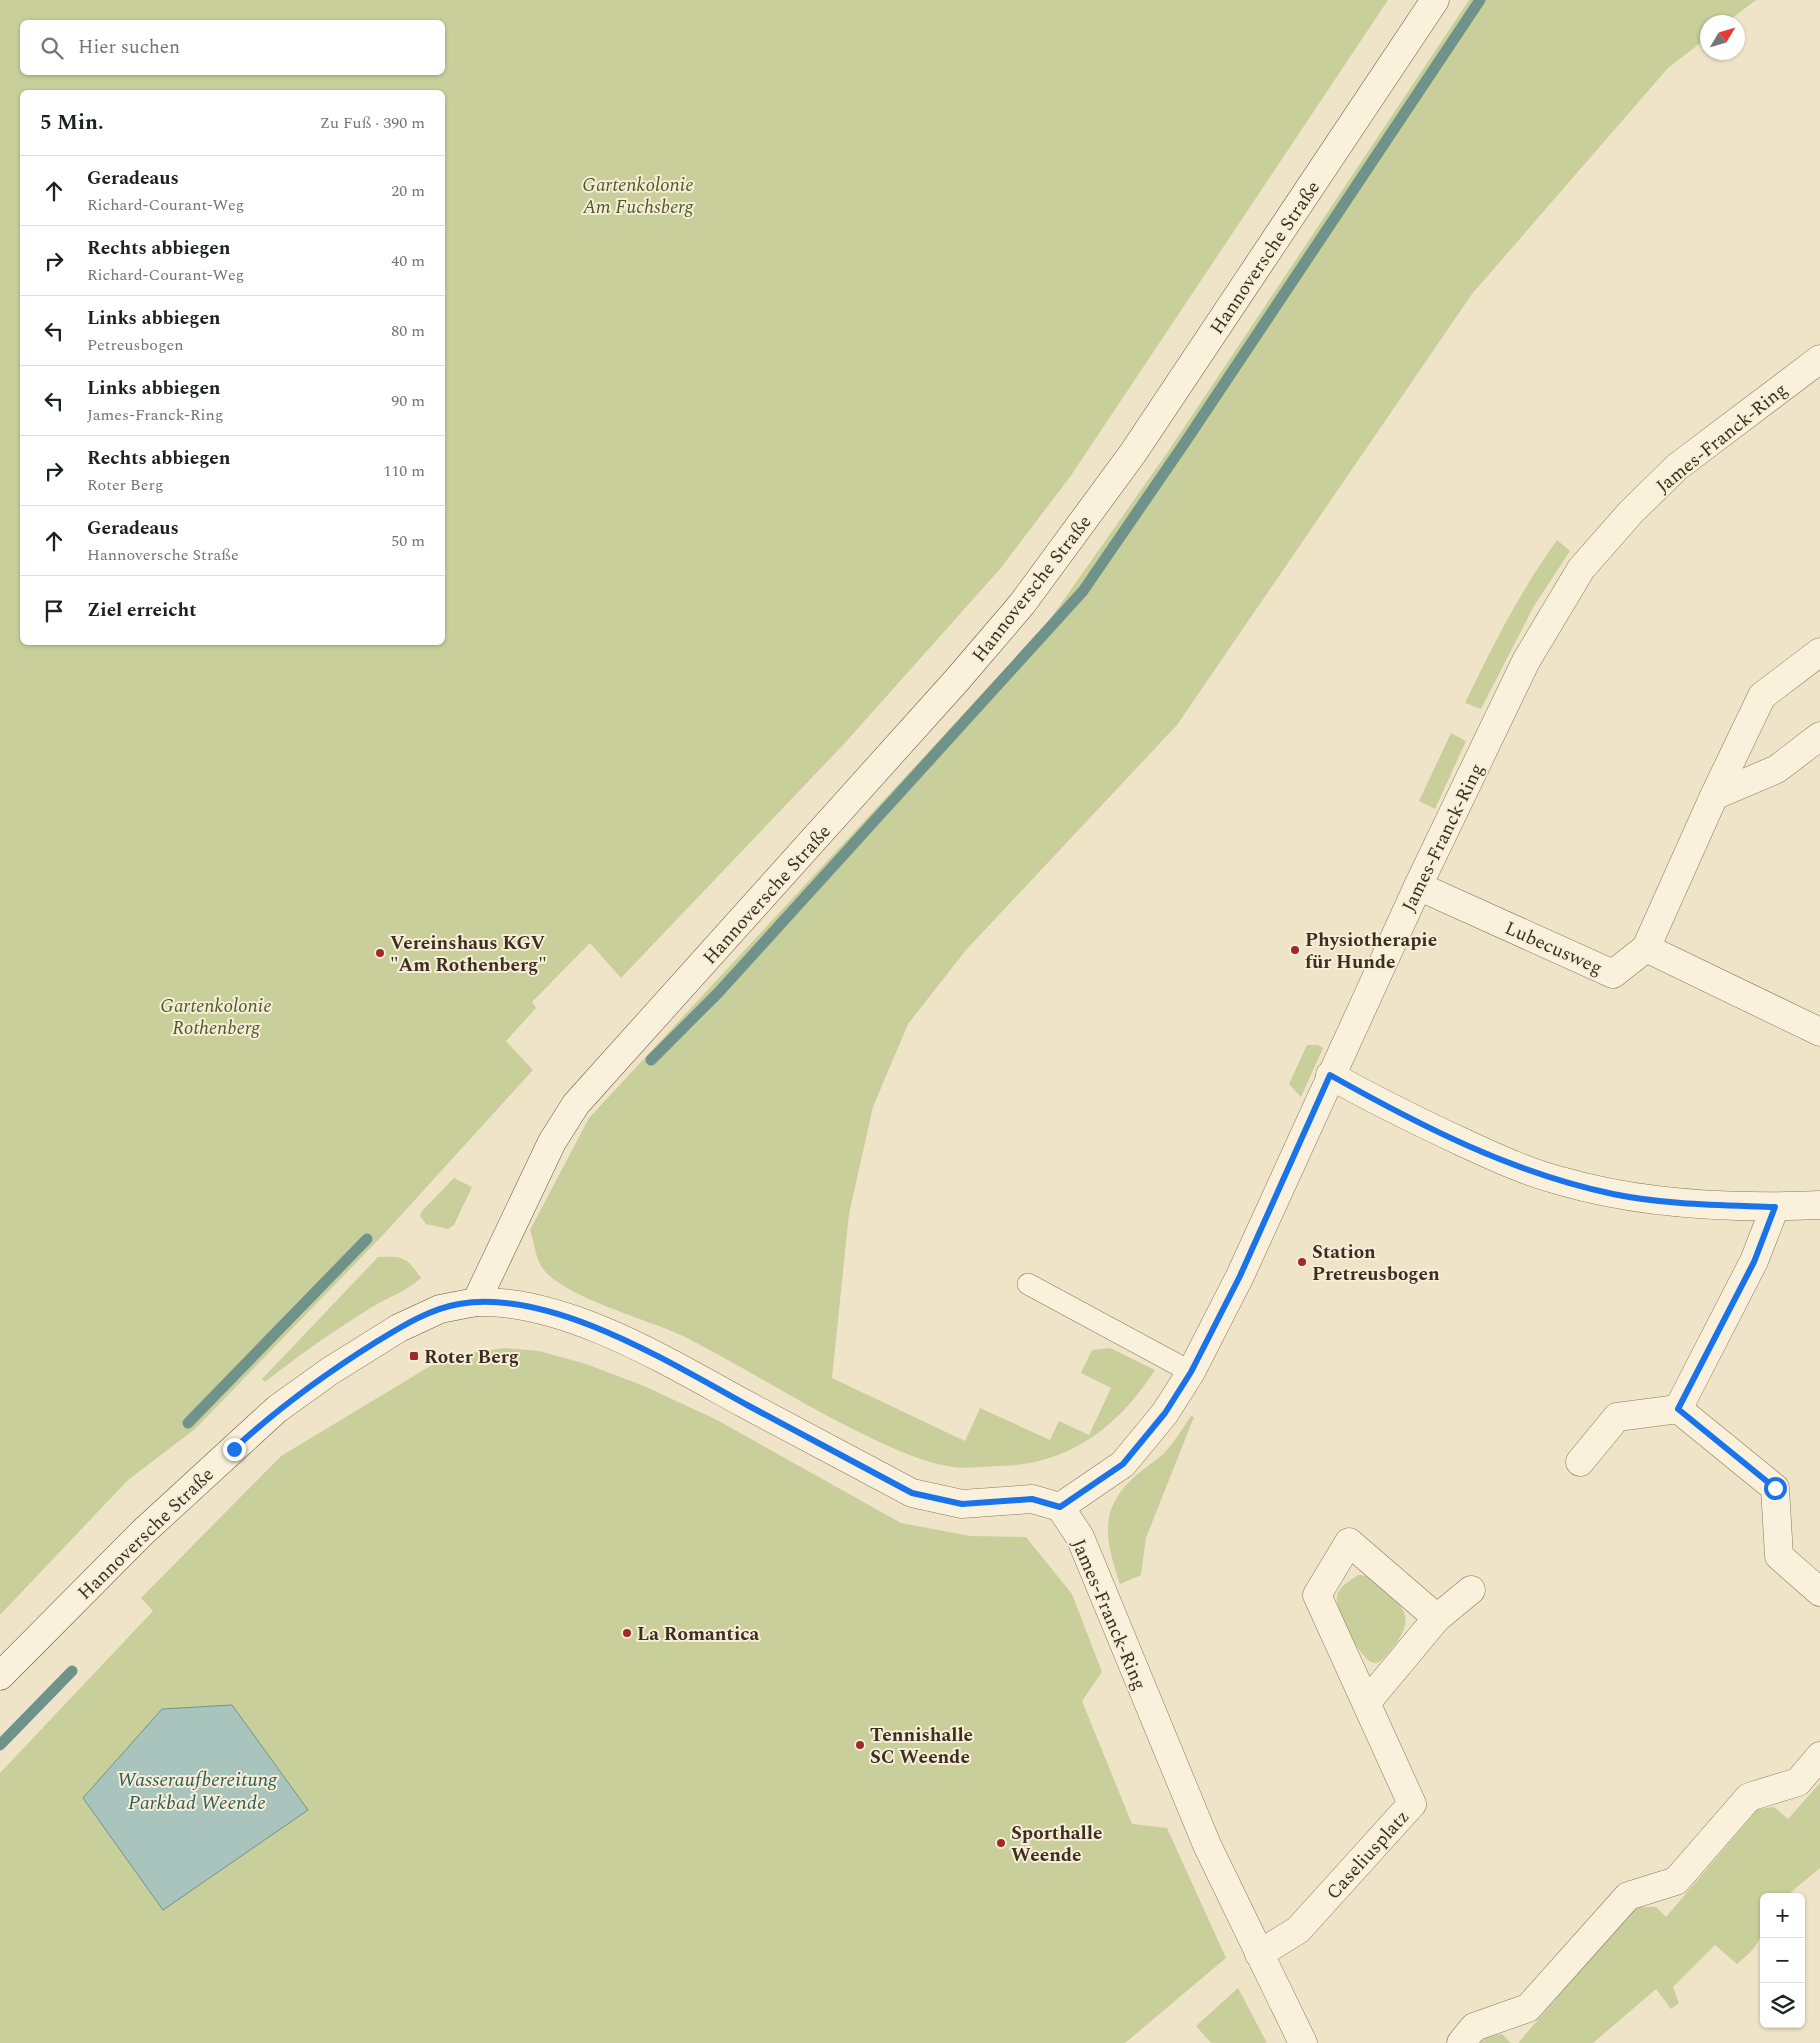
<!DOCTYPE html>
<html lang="de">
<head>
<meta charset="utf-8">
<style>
  :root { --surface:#fff; --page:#f2f2f2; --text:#202124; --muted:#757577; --line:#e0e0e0 }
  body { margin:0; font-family:Spectral,serif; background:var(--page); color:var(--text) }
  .controls { position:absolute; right:15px; bottom:15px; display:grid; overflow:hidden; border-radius:8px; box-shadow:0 1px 4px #0004 }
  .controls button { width:45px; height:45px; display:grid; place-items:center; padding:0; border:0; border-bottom:1px solid var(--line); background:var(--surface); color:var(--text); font:25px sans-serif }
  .compass { position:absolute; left:1700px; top:15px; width:45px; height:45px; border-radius:50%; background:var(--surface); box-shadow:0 1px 4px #0004; rotate:52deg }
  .stop { position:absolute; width:15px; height:15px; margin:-11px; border:4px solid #1a73e8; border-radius:50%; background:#fff }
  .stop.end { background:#1a73e8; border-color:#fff; box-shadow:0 1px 5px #0008 }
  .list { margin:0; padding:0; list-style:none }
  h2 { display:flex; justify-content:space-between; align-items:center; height:65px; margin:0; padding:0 20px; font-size:21px }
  h2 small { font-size:16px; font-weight:400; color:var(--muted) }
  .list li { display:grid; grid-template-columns:32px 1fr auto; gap:15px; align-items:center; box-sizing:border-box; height:70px; padding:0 20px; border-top:1px solid var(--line) }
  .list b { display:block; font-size:19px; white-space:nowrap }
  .list p { margin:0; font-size:16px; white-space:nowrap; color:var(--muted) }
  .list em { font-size:16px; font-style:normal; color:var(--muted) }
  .icon { flex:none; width:28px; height:28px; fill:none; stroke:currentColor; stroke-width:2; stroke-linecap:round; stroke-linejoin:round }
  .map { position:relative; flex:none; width:1820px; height:2043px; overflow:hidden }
  .search { position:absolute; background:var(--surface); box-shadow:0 1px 4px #0004; left:20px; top:20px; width:425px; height:55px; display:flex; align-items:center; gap:12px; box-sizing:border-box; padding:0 18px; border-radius:8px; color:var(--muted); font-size:19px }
  .panel { position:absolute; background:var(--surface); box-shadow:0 1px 4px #0004; left:20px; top:90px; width:425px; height:555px; border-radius:8px }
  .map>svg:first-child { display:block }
  .green { fill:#c9cf9b; fill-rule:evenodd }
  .water { fill:#a9c4bc; stroke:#6f938a }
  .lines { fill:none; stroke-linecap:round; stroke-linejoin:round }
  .stream { stroke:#6f938a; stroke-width:11 }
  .lane-casing { stroke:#8d765c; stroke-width:22 }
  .street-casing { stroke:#8d765c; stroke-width:29 }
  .secondary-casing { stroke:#6f573f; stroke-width:29 }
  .lane { stroke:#faf1dc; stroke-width:21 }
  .street { stroke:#faf1dc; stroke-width:28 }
  .secondary { stroke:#faf1dc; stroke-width:28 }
  .route { stroke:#1a73e8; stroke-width:6 }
  .poi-dot { fill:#9e2a2b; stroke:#f7eed8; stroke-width:2 }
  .labels { text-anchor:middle; stroke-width:4; stroke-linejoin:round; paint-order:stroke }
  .park-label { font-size:19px; font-style:italic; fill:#4d5a26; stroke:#f7eed8 }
  .street-label { font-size:19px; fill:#3d2e20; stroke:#f7eed8 }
  .poi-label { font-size:19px; font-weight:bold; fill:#3d2e20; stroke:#f7eed8; text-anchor:start }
  .water-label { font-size:20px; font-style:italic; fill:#2f5d5a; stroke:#f7eed8 }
</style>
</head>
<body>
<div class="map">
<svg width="1820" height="2043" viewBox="0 0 1820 2043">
  <rect width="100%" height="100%" fill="#f0e4c8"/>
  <g class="green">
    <path d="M 0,0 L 1388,0 L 1070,477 L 1000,569 L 844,744 L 621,978 L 590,943 L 532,1002 L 536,1008 L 506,1041 L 533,1070 L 383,1235 L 195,1429 L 128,1480 L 0,1615 ZM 22,22 L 442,22 L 442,72 L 22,72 ZM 22,92 L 442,92 L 442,642 L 22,642 Z"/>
    <path d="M 1469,0 L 1756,0 L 1727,22 L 1708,22 L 1707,38 L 1668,68 L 1472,294 L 1177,725 L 966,950 L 908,1024 L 873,1107 L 849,1214 L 832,1378 L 965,1441 L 980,1408 L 1050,1440 L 1059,1421 L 1089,1435 L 1111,1388 L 1081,1373 L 1092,1350 L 1110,1348 L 1155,1370 C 1119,1426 1070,1464 1002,1466 C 986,1466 968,1469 953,1467 C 925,1463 896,1450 871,1438 C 807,1408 748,1369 685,1337 C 651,1320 560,1297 541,1266 C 535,1256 534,1241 530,1230 L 589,1118 L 1046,625 L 1167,453 Z"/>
    <path d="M 1557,540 L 1570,551 L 1534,606 L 1481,709 L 1465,703 C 1494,643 1518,595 1557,540 Z"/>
    <path d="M 1451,733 L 1466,741 L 1435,809 L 1419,801 Z"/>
    <path d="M 1307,1045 L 1318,1045 L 1323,1048 L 1301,1097 L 1289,1084 Z"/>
    <path d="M 454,1178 L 472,1187 L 454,1225 L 448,1229 L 426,1224 L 420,1216 L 422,1211 Z"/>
    <path d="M 378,1257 C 403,1256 407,1257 421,1278 C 407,1291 389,1297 372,1307 C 335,1330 299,1355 265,1382 L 262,1379 Z"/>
    <path d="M 504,1348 L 539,1351 L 586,1364 L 644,1386 L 717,1420 L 901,1523 L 970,1536 L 1026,1537 L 1072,1594 L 1102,1672 L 1082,1701 L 1132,1824 L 1167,1828 L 1226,1958 L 1125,2043 L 0,2043 L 0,1773 L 153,1611 L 141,1598 L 281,1456 L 437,1362 L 457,1355 Z"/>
    <path d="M 1191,1416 L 1194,1417 L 1146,1538 L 1141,1575 L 1120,1584 C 1107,1544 1097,1513 1131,1480 C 1140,1471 1151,1464 1161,1456 C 1173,1445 1182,1429 1191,1416 Z"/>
    <path d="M 1358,1575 C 1370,1575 1375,1581 1384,1589 C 1410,1611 1413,1624 1390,1651 C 1386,1655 1381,1663 1375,1663 C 1361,1663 1334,1609 1337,1596 C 1339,1586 1350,1581 1358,1575 Z"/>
    <path d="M 1820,1783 L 1820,1868 L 1785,1897 L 1764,1897 C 1764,1931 1766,1941 1737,1964 L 1715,1945 L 1673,1987 L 1679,2003 L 1671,2009 L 1656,1989 L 1593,2043 L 1518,2043 L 1635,1907 L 1656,1907 L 1666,1917 L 1758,1809 L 1774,1807 L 1788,1819 Z"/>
    <path d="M 1238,1988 L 1267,2043 L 1211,2043 L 1196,2026 Z"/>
    <path d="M 1502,2034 L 1511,2043 L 1480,2043 L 1485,2037 Z"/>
  </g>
  <path class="water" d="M 232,1705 L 308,1810 L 163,1910 L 83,1798 L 162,1709 Z"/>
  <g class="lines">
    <g class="stream">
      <path d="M 651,1060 L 718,993 L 1083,591 L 1186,441 L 1480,0"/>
      <path d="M 188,1423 L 367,1239"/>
      <path d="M 0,1745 L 72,1671"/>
    </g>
    <g class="lane-casing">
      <path id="lane" d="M 1028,1284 L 1191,1372"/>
    </g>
    <g class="street-casing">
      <g id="street">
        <path d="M 1714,796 L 1777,769 L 1820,736"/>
        <path d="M 1418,886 L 1613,974 L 1646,948 L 1820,1032"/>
        <path d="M 1646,948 L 1714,796 L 1762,696 L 1820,652"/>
        <path d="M 1330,1075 C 1374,1100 1417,1121 1462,1142 C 1495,1157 1526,1172 1561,1181 C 1644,1205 1733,1209 1820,1205"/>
        <path d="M 1775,1207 L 1754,1261 L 1678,1409 L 1775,1488 L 1779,1556 L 1820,1592"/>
        <path d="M 476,1302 C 566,1299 668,1362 745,1404 C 801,1434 856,1463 912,1493 L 962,1504 L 1032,1499 L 1060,1507"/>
        <path d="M 1580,1462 L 1617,1417 L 1678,1409"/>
        <path d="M 1060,1507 L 1123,1464 L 1165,1413 L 1191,1372 L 1240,1276 L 1418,886 L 1526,661 L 1581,569 L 1631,512 L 1677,467 L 1820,359"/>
        <path d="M 1060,1507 L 1080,1537 L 1207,1845 L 1303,2043"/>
        <path d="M 1437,1618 L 1471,1590"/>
        <path d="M 1259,1954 L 1298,1930 L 1412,1804 L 1317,1595 L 1349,1542 L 1437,1618 L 1367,1702"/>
        <path d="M 1461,2043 L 1474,2027 L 1528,2008 L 1628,1896 L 1676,1881 L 1749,1797 L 1798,1782 L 1820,1756"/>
      </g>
    </g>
    <g class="secondary-casing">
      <path id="secondary" d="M 0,1676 L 143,1532 L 277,1409 L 330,1371 L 399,1328 L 440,1309 L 476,1302 L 552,1142 L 576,1104 L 957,680 L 1022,604 L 1133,453 L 1435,0"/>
    </g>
    <use href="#lane" class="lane"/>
    <use href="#street" class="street"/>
    <use href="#secondary" class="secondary"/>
  </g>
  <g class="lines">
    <path class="route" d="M 234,1449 C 278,1408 325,1374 376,1342 C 401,1327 429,1309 459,1304 C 551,1288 670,1363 749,1406 C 803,1435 858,1464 912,1493 L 962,1504 L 1032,1499 L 1060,1507 L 1123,1464 L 1165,1413 L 1191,1372 L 1240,1276 L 1330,1075 C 1419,1125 1512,1173 1613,1194 C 1666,1205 1721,1205 1775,1207 L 1754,1262 L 1678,1409 L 1775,1488"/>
  </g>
  <g class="poi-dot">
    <circle cx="1295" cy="950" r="5"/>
    <circle cx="380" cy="953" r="5"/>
    <circle cx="1302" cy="1262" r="5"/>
    <rect x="409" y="1351" width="10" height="10" rx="2.5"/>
    <circle cx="627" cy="1633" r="5"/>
    <circle cx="860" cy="1745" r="5"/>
    <circle cx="1001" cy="1843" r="5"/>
  </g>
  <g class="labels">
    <g class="park-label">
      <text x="638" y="191">Gartenkolonie<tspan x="638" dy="22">Am Fuchsberg</tspan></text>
      <text x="216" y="1012">Gartenkolonie<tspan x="216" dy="22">Rothenberg</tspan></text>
    </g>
    <g class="street-label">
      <text transform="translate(1264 257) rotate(-56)" y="7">Hannoversche Straße</text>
      <text transform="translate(1721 437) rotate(-39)" y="7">James-Franck-Ring</text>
      <text transform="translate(1031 588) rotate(-52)" y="7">Hannoversche Straße</text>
      <text transform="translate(1442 837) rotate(-64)" y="7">James-Franck-Ring</text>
      <text transform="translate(766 894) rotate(-48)" y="7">Hannoversche Straße</text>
      <text transform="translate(1554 947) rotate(24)" y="7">Lubecusweg</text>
      <text transform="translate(145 1533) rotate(-44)" y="7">Hannoversche Straße</text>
      <text transform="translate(1110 1614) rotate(67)" y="7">James-Franck-Ring</text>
      <text transform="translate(1367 1854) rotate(-48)" y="7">Caseliusplatz</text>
    </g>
    <g class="poi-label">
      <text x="1305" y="946">Physiotherapie<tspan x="1305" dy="22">für Hunde</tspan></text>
      <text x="390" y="949">Vereinshaus KGV<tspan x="390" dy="22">"Am Rothenberg"</tspan></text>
      <text x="1312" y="1258">Station<tspan x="1312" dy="22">Pretreusbogen</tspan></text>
      <text x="424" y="1363">Roter Berg</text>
      <text x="637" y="1640">La Romantica</text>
      <text x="870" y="1741">Tennishalle<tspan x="870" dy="22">SC Weende</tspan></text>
      <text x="1011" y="1839">Sporthalle<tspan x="1011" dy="22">Weende</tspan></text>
    </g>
    <g class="water-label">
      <text x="197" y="1786">Wasseraufbereitung<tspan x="197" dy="23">Parkbad Weende</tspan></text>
    </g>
  </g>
</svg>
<div class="controls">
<button>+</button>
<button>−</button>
<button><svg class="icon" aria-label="layers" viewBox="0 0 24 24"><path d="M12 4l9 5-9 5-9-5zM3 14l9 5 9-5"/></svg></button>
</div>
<svg class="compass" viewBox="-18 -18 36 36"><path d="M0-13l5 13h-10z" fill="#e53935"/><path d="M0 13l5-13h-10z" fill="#757577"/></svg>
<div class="stop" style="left:1775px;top:1488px"></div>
<div class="stop end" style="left:234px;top:1449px"></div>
<div class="search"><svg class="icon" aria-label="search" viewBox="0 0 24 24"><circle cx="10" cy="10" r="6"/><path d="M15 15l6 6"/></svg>Hier suchen</div>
<section class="panel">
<h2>5 Min.<small>Zu Fuß · 390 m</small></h2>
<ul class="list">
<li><svg class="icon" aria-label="ahead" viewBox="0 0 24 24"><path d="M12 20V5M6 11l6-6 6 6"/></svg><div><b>Geradeaus</b><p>Richard-Courant-Weg</p></div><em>20 m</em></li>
<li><svg class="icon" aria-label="right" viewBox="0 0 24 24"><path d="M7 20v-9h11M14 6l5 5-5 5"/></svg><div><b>Rechts abbiegen</b><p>Richard-Courant-Weg</p></div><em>40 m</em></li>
<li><svg class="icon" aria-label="left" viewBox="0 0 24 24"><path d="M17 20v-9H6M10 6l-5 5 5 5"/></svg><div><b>Links abbiegen</b><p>Petreusbogen</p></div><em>80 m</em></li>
<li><svg class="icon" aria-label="left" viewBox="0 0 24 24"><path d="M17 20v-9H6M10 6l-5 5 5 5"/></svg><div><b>Links abbiegen</b><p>James-Franck-Ring</p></div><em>90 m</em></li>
<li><svg class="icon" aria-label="right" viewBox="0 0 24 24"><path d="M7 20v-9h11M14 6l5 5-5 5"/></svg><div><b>Rechts abbiegen</b><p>Roter Berg</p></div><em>110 m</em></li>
<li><svg class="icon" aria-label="ahead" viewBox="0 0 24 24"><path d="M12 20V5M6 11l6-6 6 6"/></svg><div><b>Geradeaus</b><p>Hannoversche Straße</p></div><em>50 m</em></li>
<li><svg class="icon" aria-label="arrive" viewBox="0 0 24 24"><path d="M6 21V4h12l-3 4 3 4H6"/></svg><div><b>Ziel erreicht</b></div></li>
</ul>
</section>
</div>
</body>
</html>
